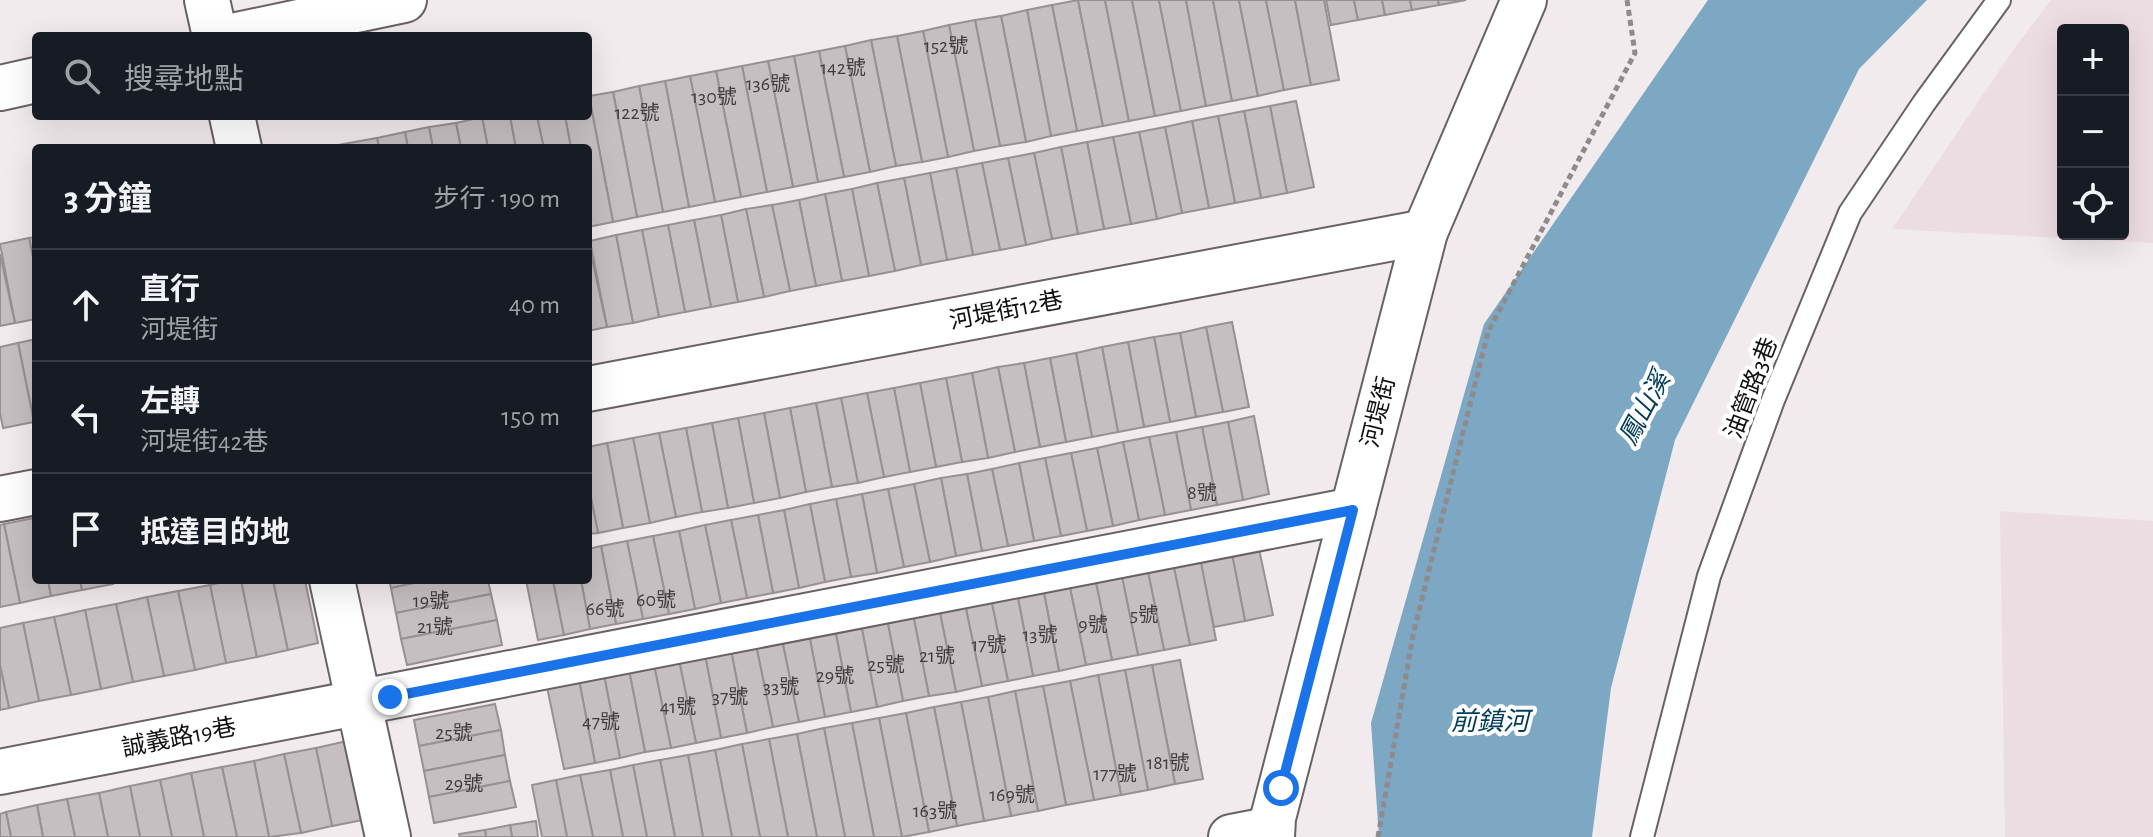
<!DOCTYPE html>
<html lang="zh-TW">
<head>
<meta charset="utf-8">
<style>
  :root { --surface:#171b24; --page:#20242c; --text:#f1f3f6; --muted:#9ea1a6; --line:#363941 }
  body { margin:0; font-family:"Alegreya Sans","Noto Sans TC",sans-serif; background:var(--page); color:var(--text) }
  .controls { position:absolute; right:24px; top:24px; display:grid; overflow:hidden; border-radius:8px; box-shadow:0 8px 32px #0002 }
  .controls button { width:72px; height:72px; display:grid; place-items:center; padding:0; border:0; border-bottom:2px solid var(--line); background:var(--surface); color:var(--text); font:40px sans-serif }
  .stop { position:absolute; width:24px; height:24px; margin:-18px; border:6px solid #1a73e8; border-radius:50%; background:#fff }
  .stop.end { background:#1a73e8; border-color:#fff; box-shadow:0 2px 8px #0008 }
  .list { margin:0; padding:0; list-style:none }
  h2 { display:flex; justify-content:space-between; align-items:center; height:104px; margin:0; padding:0 32px; font-size:34px }
  h2 small { font-size:26px; font-weight:400; color:var(--muted) }
  .list li { display:grid; grid-template-columns:52px 1fr auto; gap:24px; align-items:center; box-sizing:border-box; height:112px; padding:0 32px; border-top:2px solid var(--line) }
  .list b { display:block; font-size:30px; white-space:nowrap }
  .list p { margin:0; font-size:26px; white-space:nowrap; color:var(--muted) }
  .list em { font-size:26px; font-style:normal; color:var(--muted) }
  .icon { flex:none; width:44px; height:44px; fill:none; stroke:currentColor; stroke-width:2; stroke-linecap:round; stroke-linejoin:round }
  .map { position:relative; flex:none; width:2153px; height:837px; overflow:hidden }
  .search { position:absolute; background:var(--surface); box-shadow:0 8px 32px #0002; left:32px; top:32px; width:560px; height:88px; display:flex; align-items:center; gap:20px; box-sizing:border-box; padding:0 28px; border-radius:8px; color:var(--muted); font-size:30px }
  .panel { position:absolute; background:var(--surface); box-shadow:0 8px 32px #0002; left:32px; top:144px; width:560px; height:440px; border-radius:8px }
  .map>svg:first-child { display:block }
  .built { fill:#ecdde2; fill-rule:evenodd }
  .water { fill:#7ca8c4 }
  .building { fill:#c6bfc1; stroke:#979193; stroke-width:2 }
  .lines { fill:none; stroke-linecap:round; stroke-linejoin:round }
  .lane-casing { stroke:#686264; stroke-width:26 }
  .street-casing { stroke:#686264; stroke-width:48 }
  .secondary-casing { stroke:#686264; stroke-width:48 }
  .path { stroke:#8f8a8b; stroke-width:5; stroke-dasharray:6 4; stroke-linecap:butt }
  .lane { stroke:#fff; stroke-width:22 }
  .street { stroke:#fff; stroke-width:44 }
  .secondary { stroke:#fff; stroke-width:44 }
  .route { stroke:#1a73e8; stroke-width:10 }
  .labels { text-anchor:middle; stroke-width:8; stroke-linejoin:round; paint-order:stroke }
  .number-label { font-size:20px; fill:#403c3d }
  .street-label { font-size:24px; fill:#131011; stroke:#fff }
  .water-label { font-size:26px; font-style:italic; fill:#003b58; stroke:#fff }
</style>
</head>
<body>
<div class="map">
<svg width="2153" height="837" viewBox="0 0 2153 837">
  <rect width="100%" height="100%" fill="#f2ebed"/>
  <g class="built">
    <path d="M 2051,0 L 2153,0 L 2153,243 L 1892,229 L 2016,46 ZM 2063,30 L 2123,30 L 2123,234 L 2063,234 Z"/>
    <path d="M 2000,511 L 2153,521 L 2153,837 L 2005,837 Z"/>
  </g>
  <path class="water" d="M 1708,0 L 1927,0 L 1859,69 L 1675,440 L 1611,688 L 1592,837 L 1379,837 L 1371,723 L 1484,324 Z"/>
  <g class="building">
    <path d="M 1078,0 L 1103,126 L 1077,131 L 1052,5 Z"/>
    <path d="M 1078,0 L 1105,0 L 1129,121 L 1103,126 Z"/>
    <path d="M 1105,0 L 1132,0 L 1155,116 L 1129,121 Z"/>
    <path d="M 1132,0 L 1159,0 L 1181,111 L 1155,116 Z"/>
    <path d="M 1159,0 L 1186,0 L 1206,106 L 1181,111 Z"/>
    <path d="M 1186,0 L 1213,0 L 1232,101 L 1206,106 Z"/>
    <path d="M 1213,0 L 1239,0 L 1258,96 L 1232,101 Z"/>
    <path d="M 1239,0 L 1266,0 L 1284,90 L 1258,96 Z"/>
    <path d="M 1266,0 L 1295,0 L 1311,85 L 1284,90 Z"/>
    <path d="M 1295,0 L 1324,0 L 1339,80 L 1311,85 Z"/>
    <path d="M 1326,0 L 1354,0 L 1358,20 L 1331,25 Z"/>
    <path d="M 1354,0 L 1382,0 L 1385,15 L 1358,20 Z"/>
    <path d="M 1382,0 L 1410,0 L 1412,10 L 1385,15 Z"/>
    <path d="M 1410,0 L 1438,0 L 1439,5 L 1412,10 Z"/>
    <path d="M 1438,0 L 1466,0 L 1439,5 Z"/>
    <path d="M 1052,5 L 1077,131 L 1051,136 L 1027,10 Z"/>
    <path d="M 1027,10 L 1051,136 L 1026,142 L 1001,16 Z"/>
    <path d="M 1001,16 L 1026,142 L 1000,146 L 975,20 Z"/>
    <path d="M 975,20 L 1000,146 L 974,151 L 949,25 Z"/>
    <path d="M 949,25 L 974,151 L 948,157 L 923,31 Z"/>
    <path d="M 923,31 L 948,157 L 922,162 L 897,36 Z"/>
    <path d="M 897,36 L 922,162 L 896,166 L 871,40 Z"/>
    <path d="M 871,40 L 896,166 L 870,172 L 845,46 Z"/>
    <path d="M 845,46 L 870,172 L 844,177 L 819,51 Z"/>
    <path d="M 819,51 L 844,177 L 818,182 L 794,56 Z"/>
    <path d="M 794,56 L 818,182 L 793,187 L 768,61 Z"/>
    <path d="M 768,61 L 793,187 L 767,192 L 742,66 Z"/>
    <path d="M 742,66 L 767,192 L 741,197 L 716,71 Z"/>
    <path d="M 716,71 L 741,197 L 715,202 L 690,76 Z"/>
    <path d="M 690,76 L 715,202 L 689,207 L 665,81 Z"/>
    <path d="M 665,81 L 689,207 L 663,212 L 639,86 Z"/>
    <path d="M 639,86 L 663,212 L 637,217 L 613,92 Z"/>
    <path d="M 613,92 L 637,217 L 613,222 L 589,96 Z"/>
    <path d="M 589,96 L 613,222 L 588,227 L 588,148 L 571,148 L 565,116 L 588,116 Z"/>
    <path d="M 1296,101 L 1314,187 L 1287,193 L 1270,106 Z"/>
    <path d="M 1270,106 L 1287,193 L 1261,198 L 1244,111 Z"/>
    <path d="M 1244,111 L 1261,198 L 1235,203 L 1218,116 Z"/>
    <path d="M 510,116 L 516,148 L 488,148 L 482,117 Z"/>
    <path d="M 510,116 L 537,116 L 544,148 L 516,148 Z"/>
    <path d="M 537,116 L 565,116 L 571,148 L 544,148 Z"/>
    <path d="M 1218,116 L 1235,203 L 1209,208 L 1192,121 Z"/>
    <path d="M 482,117 L 488,148 L 461,148 L 456,123 Z"/>
    <path d="M 1192,121 L 1209,208 L 1182,213 L 1165,127 Z"/>
    <path d="M 456,123 L 461,148 L 433,148 L 429,127 Z"/>
    <path d="M 429,127 L 433,148 L 408,148 L 405,132 Z"/>
    <path d="M 1165,127 L 1182,213 L 1157,219 L 1139,132 Z"/>
    <path d="M 405,132 L 408,148 L 379,148 L 377,138 Z"/>
    <path d="M 1139,132 L 1157,219 L 1131,224 L 1113,137 Z"/>
    <path d="M 1113,137 L 1131,224 L 1104,229 L 1087,142 Z"/>
    <path d="M 377,138 L 379,148 L 350,148 L 349,143 Z"/>
    <path d="M 1087,142 L 1104,229 L 1078,234 L 1061,147 Z"/>
    <path d="M 349,143 L 350,148 L 323,148 Z"/>
    <path d="M 1061,147 L 1078,234 L 1052,239 L 1034,153 Z"/>
    <path d="M 1034,153 L 1052,239 L 1026,245 L 1008,158 Z"/>
    <path d="M 1008,158 L 1026,245 L 1000,250 L 982,163 Z"/>
    <path d="M 982,163 L 1000,250 L 973,255 L 956,168 Z"/>
    <path d="M 956,168 L 973,255 L 947,260 L 930,173 Z"/>
    <path d="M 930,173 L 947,260 L 921,265 L 904,178 Z"/>
    <path d="M 904,178 L 921,265 L 895,271 L 877,183 Z"/>
    <path d="M 877,183 L 895,271 L 869,276 L 852,189 Z"/>
    <path d="M 852,189 L 869,276 L 842,281 L 825,194 Z"/>
    <path d="M 825,194 L 842,281 L 816,286 L 799,200 Z"/>
    <path d="M 799,200 L 816,286 L 790,291 L 772,205 Z"/>
    <path d="M 772,205 L 790,291 L 764,297 L 746,209 Z"/>
    <path d="M 746,209 L 764,297 L 738,302 L 721,215 Z"/>
    <path d="M 721,215 L 738,302 L 711,307 L 694,220 Z"/>
    <path d="M 694,220 L 711,307 L 685,312 L 668,225 Z"/>
    <path d="M 668,225 L 685,312 L 659,317 L 642,230 Z"/>
    <path d="M 642,230 L 659,317 L 633,323 L 616,235 Z"/>
    <path d="M 616,235 L 633,323 L 607,327 L 590,241 Z"/>
    <path d="M 36,237 L 36,272 L 29,238 Z"/>
    <path d="M 29,238 L 36,272 L 36,319 L 15,323 L 0,244 Z"/>
    <path d="M 588,241 L 607,327 L 588,331 Z"/>
    <path d="M 0,254 L 15,323 L 0,326 Z"/>
    <path d="M 1232,322 L 1249,407 L 1223,412 L 1206,327 Z"/>
    <path d="M 1206,327 L 1223,412 L 1196,417 L 1180,333 Z"/>
    <path d="M 1180,333 L 1196,417 L 1170,422 L 1154,337 Z"/>
    <path d="M 1154,337 L 1170,422 L 1144,427 L 1128,342 Z"/>
    <path d="M 36,339 L 36,421 L 34,422 L 18,343 Z"/>
    <path d="M 1128,342 L 1144,427 L 1118,432 L 1102,347 Z"/>
    <path d="M 18,343 L 34,422 L 3,428 L 0,413 L 0,347 Z"/>
    <path d="M 1102,347 L 1118,432 L 1092,437 L 1076,353 Z"/>
    <path d="M 1076,353 L 1092,437 L 1066,442 L 1050,358 Z"/>
    <path d="M 1050,358 L 1066,442 L 1040,447 L 1024,363 Z"/>
    <path d="M 1024,363 L 1040,447 L 1015,452 L 998,367 Z"/>
    <path d="M 998,367 L 1015,452 L 988,458 L 972,373 Z"/>
    <path d="M 972,373 L 988,458 L 962,462 L 946,378 Z"/>
    <path d="M 946,378 L 962,462 L 936,467 L 920,383 Z"/>
    <path d="M 920,383 L 936,467 L 910,472 L 894,388 Z"/>
    <path d="M 894,388 L 910,472 L 884,477 L 867,393 Z"/>
    <path d="M 867,393 L 884,477 L 858,483 L 841,398 Z"/>
    <path d="M 841,398 L 858,483 L 832,487 L 816,403 Z"/>
    <path d="M 816,403 L 832,487 L 806,492 L 790,408 Z"/>
    <path d="M 790,408 L 806,492 L 780,498 L 764,413 Z"/>
    <path d="M 764,413 L 780,498 L 754,503 L 738,418 Z"/>
    <path d="M 1254,416 L 1269,494 L 1243,500 L 1228,422 Z"/>
    <path d="M 738,418 L 754,503 L 728,508 L 712,423 Z"/>
    <path d="M 1228,422 L 1243,500 L 1217,505 L 1202,427 Z"/>
    <path d="M 712,423 L 728,508 L 702,512 L 686,428 Z"/>
    <path d="M 1202,427 L 1217,505 L 1191,510 L 1176,432 Z"/>
    <path d="M 686,428 L 702,512 L 676,517 L 659,433 Z"/>
    <path d="M 1176,432 L 1191,510 L 1165,515 L 1149,437 Z"/>
    <path d="M 659,433 L 676,517 L 650,523 L 633,438 Z"/>
    <path d="M 1149,437 L 1165,515 L 1139,520 L 1123,442 Z"/>
    <path d="M 633,438 L 650,523 L 623,528 L 607,443 Z"/>
    <path d="M 1123,442 L 1139,520 L 1113,526 L 1097,448 Z"/>
    <path d="M 607,443 L 623,528 L 598,533 L 588,483 L 588,447 Z"/>
    <path d="M 1097,448 L 1113,526 L 1087,531 L 1071,453 Z"/>
    <path d="M 1071,453 L 1087,531 L 1061,536 L 1045,458 Z"/>
    <path d="M 1045,458 L 1061,536 L 1034,541 L 1019,463 Z"/>
    <path d="M 1019,463 L 1034,541 L 1008,546 L 992,469 Z"/>
    <path d="M 992,469 L 1008,546 L 982,551 L 967,474 Z"/>
    <path d="M 967,474 L 982,551 L 956,556 L 941,478 Z"/>
    <path d="M 941,478 L 956,556 L 930,562 L 914,484 Z"/>
    <path d="M 588,483 L 598,533 L 588,534 Z"/>
    <path d="M 914,484 L 930,562 L 904,567 L 888,489 Z"/>
    <path d="M 888,489 L 904,567 L 877,573 L 862,494 Z"/>
    <path d="M 862,494 L 877,573 L 851,577 L 836,499 Z"/>
    <path d="M 836,499 L 851,577 L 825,582 L 810,504 Z"/>
    <path d="M 810,504 L 825,582 L 799,588 L 784,510 Z"/>
    <path d="M 784,510 L 799,588 L 773,593 L 758,515 Z"/>
    <path d="M 758,515 L 773,593 L 747,598 L 731,520 Z"/>
    <path d="M 34,518 L 36,580 L 48,580 L 51,596 L 20,603 L 4,524 Z"/>
    <path d="M 731,520 L 747,598 L 721,603 L 705,525 Z"/>
    <path d="M 4,524 L 20,603 L 0,607 L 0,525 Z"/>
    <path d="M 705,525 L 721,603 L 695,609 L 679,531 Z"/>
    <path d="M 679,531 L 695,609 L 669,614 L 653,536 Z"/>
    <path d="M 653,536 L 669,614 L 643,619 L 627,541 Z"/>
    <path d="M 627,541 L 643,619 L 616,624 L 601,546 Z"/>
    <path d="M 601,546 L 616,624 L 590,629 L 581,580 L 588,580 L 588,549 Z"/>
    <path d="M 1259,549 L 1273,615 L 1245,621 L 1232,554 Z"/>
    <path d="M 1232,554 L 1245,621 L 1214,627 L 1200,561 Z"/>
    <path d="M 1200,557 L 1216,640 L 1190,645 L 1173,563 Z"/>
    <path d="M 1173,563 L 1190,645 L 1164,650 L 1147,567 Z"/>
    <path d="M 1147,567 L 1164,650 L 1138,655 L 1121,572 Z"/>
    <path d="M 1121,572 L 1138,655 L 1112,660 L 1095,578 Z"/>
    <path d="M 1095,578 L 1112,660 L 1086,665 L 1069,583 Z"/>
    <path d="M 48,580 L 80,580 L 82,590 L 51,596 Z"/>
    <path d="M 80,580 L 112,580 L 113,584 L 82,590 Z"/>
    <path d="M 232,580 L 241,580 L 257,657 L 226,663 L 210,585 Z"/>
    <path d="M 241,580 L 273,580 L 288,650 L 257,657 Z"/>
    <path d="M 273,580 L 305,580 L 318,643 L 288,650 Z"/>
    <path d="M 389,580 L 428,580 L 391,588 Z"/>
    <path d="M 428,580 L 488,580 L 491,594 L 396,613 L 391,588 Z"/>
    <path d="M 526,580 L 553,580 L 564,635 L 538,640 Z"/>
    <path d="M 553,580 L 581,580 L 590,629 L 564,635 Z"/>
    <path d="M 1069,583 L 1086,665 L 1059,671 L 1043,588 Z"/>
    <path d="M 210,585 L 226,663 L 195,670 L 178,591 Z"/>
    <path d="M 1043,588 L 1059,671 L 1033,676 L 1017,593 Z"/>
    <path d="M 178,591 L 195,670 L 164,676 L 147,597 Z"/>
    <path d="M 1017,593 L 1033,676 L 1008,681 L 991,599 Z"/>
    <path d="M 491,594 L 497,620 L 401,639 L 396,613 Z"/>
    <path d="M 147,597 L 164,676 L 133,682 L 116,604 Z"/>
    <path d="M 991,599 L 1008,681 L 982,686 L 965,604 Z"/>
    <path d="M 116,604 L 133,682 L 101,689 L 85,610 Z"/>
    <path d="M 965,604 L 982,686 L 956,692 L 939,608 Z"/>
    <path d="M 939,608 L 956,692 L 929,696 L 913,614 Z"/>
    <path d="M 85,610 L 101,689 L 71,695 L 54,617 Z"/>
    <path d="M 913,614 L 929,696 L 903,701 L 887,619 Z"/>
    <path d="M 54,617 L 71,695 L 39,701 L 23,623 Z"/>
    <path d="M 887,619 L 903,701 L 877,707 L 861,624 Z"/>
    <path d="M 497,620 L 502,645 L 407,665 L 401,639 Z"/>
    <path d="M 23,623 L 39,701 L 9,708 L 0,665 L 0,628 Z"/>
    <path d="M 861,624 L 877,707 L 851,712 L 835,629 Z"/>
    <path d="M 835,629 L 851,712 L 825,717 L 809,634 Z"/>
    <path d="M 809,634 L 825,717 L 799,722 L 782,640 Z"/>
    <path d="M 782,640 L 799,722 L 773,727 L 756,645 Z"/>
    <path d="M 756,645 L 773,727 L 747,733 L 731,650 Z"/>
    <path d="M 731,650 L 747,733 L 721,738 L 705,655 Z"/>
    <path d="M 705,655 L 721,738 L 696,743 L 679,660 Z"/>
    <path d="M 679,660 L 696,743 L 671,748 L 654,665 Z"/>
    <path d="M 1180,660 L 1203,779 L 1175,784 L 1152,665 Z"/>
    <path d="M 0,665 L 9,708 L 0,710 Z"/>
    <path d="M 654,665 L 671,748 L 645,752 L 629,670 Z"/>
    <path d="M 1152,665 L 1175,784 L 1148,790 L 1125,670 Z"/>
    <path d="M 629,670 L 645,752 L 620,758 L 604,675 Z"/>
    <path d="M 1125,670 L 1148,790 L 1121,795 L 1098,675 Z"/>
    <path d="M 604,675 L 620,758 L 595,763 L 579,680 Z"/>
    <path d="M 1098,675 L 1121,795 L 1094,800 L 1070,681 Z"/>
    <path d="M 579,680 L 595,763 L 564,769 L 547,687 Z"/>
    <path d="M 1070,681 L 1094,800 L 1066,805 L 1043,686 Z"/>
    <path d="M 1043,686 L 1066,805 L 1038,811 L 1015,691 Z"/>
    <path d="M 1015,691 L 1038,811 L 1011,816 L 988,697 Z"/>
    <path d="M 988,697 L 1011,816 L 984,821 L 961,702 Z"/>
    <path d="M 961,702 L 984,821 L 957,826 L 934,707 Z"/>
    <path d="M 495,704 L 501,730 L 419,746 L 414,720 Z"/>
    <path d="M 934,707 L 957,826 L 929,832 L 906,713 Z"/>
    <path d="M 906,713 L 929,832 L 902,837 L 879,718 Z"/>
    <path d="M 879,718 L 902,837 L 874,837 L 852,723 Z"/>
    <path d="M 852,723 L 874,837 L 845,837 L 824,728 Z"/>
    <path d="M 824,728 L 845,837 L 817,837 L 797,734 Z"/>
    <path d="M 501,730 L 505,755 L 424,771 L 419,746 Z"/>
    <path d="M 797,734 L 817,837 L 788,837 L 769,739 Z"/>
    <path d="M 769,739 L 788,837 L 760,837 L 742,744 Z"/>
    <path d="M 347,741 L 363,820 L 332,826 L 316,748 Z"/>
    <path d="M 742,744 L 760,837 L 732,837 L 715,750 Z"/>
    <path d="M 316,748 L 332,826 L 301,833 L 284,754 Z"/>
    <path d="M 715,750 L 732,837 L 703,837 L 688,755 Z"/>
    <path d="M 284,754 L 301,833 L 269,837 L 254,761 Z"/>
    <path d="M 505,755 L 510,781 L 429,797 L 424,771 Z"/>
    <path d="M 688,755 L 703,837 L 675,837 L 660,760 Z"/>
    <path d="M 660,760 L 675,837 L 647,837 L 633,765 Z"/>
    <path d="M 254,761 L 269,837 L 237,837 L 222,767 Z"/>
    <path d="M 633,765 L 647,837 L 623,837 L 610,770 Z"/>
    <path d="M 222,767 L 237,837 L 204,837 L 191,773 Z"/>
    <path d="M 610,770 L 623,837 L 593,837 L 580,775 Z"/>
    <path d="M 191,773 L 204,837 L 172,837 L 160,780 Z"/>
    <path d="M 580,775 L 593,837 L 567,837 L 556,780 Z"/>
    <path d="M 160,780 L 172,837 L 140,837 L 130,786 Z"/>
    <path d="M 556,780 L 567,837 L 542,837 L 532,785 Z"/>
    <path d="M 510,781 L 516,807 L 434,823 L 429,797 Z"/>
    <path d="M 130,786 L 140,837 L 108,837 L 99,793 Z"/>
    <path d="M 99,793 L 108,837 L 75,837 L 67,799 Z"/>
    <path d="M 67,799 L 75,837 L 43,837 L 37,805 Z"/>
    <path d="M 37,805 L 43,837 L 11,837 L 6,812 Z"/>
    <path d="M 6,812 L 11,837 L 0,837 L 0,814 Z"/>
    <path d="M 536,821 L 538,837 L 512,837 L 510,825 Z"/>
    <path d="M 510,825 L 512,837 L 486,837 L 485,830 Z"/>
    <path d="M 485,830 L 486,837 L 460,837 L 459,834 Z"/>
  </g>
  <g class="lines">
    <g class="lane-casing">
      <path id="lane" d="M 1642,837 L 1709,576 L 1773,400 L 1850,213 L 1924,103 L 1999,0"/>
    </g>
    <g class="street-casing">
      <g id="street">
        <path d="M 207,0 L 215,36"/>
        <path d="M 232,116 L 239,148"/>
        <path d="M 588,389 L 1425,232"/>
        <path d="M 0,499 L 36,492"/>
        <path d="M 332,580 L 388,837"/>
        <path d="M 0,772 L 1353,510"/>
        <path d="M 1231,837 L 1272,829"/>
        <path d="M 1272,837 L 1273,818 L 1425,232 L 1524,0"/>
      </g>
    </g>
    <g class="secondary-casing">
      <g id="secondary">
        <path d="M 232,36 L 404,0"/>
        <path d="M 0,88 L 36,80"/>
      </g>
    </g>
    <path class="path" d="M 1378,837 L 1413,635 L 1488,332 L 1635,53 L 1627,0"/>
    <use href="#lane" class="lane"/>
    <use href="#street" class="street"/>
    <use href="#secondary" class="secondary"/>
  </g>
  <g class="lines">
    <path class="route" d="M 390,697 L 1353,510 L 1281,788"/>
  </g>
  <g class="labels">
    <g class="number-label">
      <text x="946" y="52">152號</text>
      <text x="843" y="74">142號</text>
      <text x="768" y="90">136號</text>
      <text x="714" y="103">130號</text>
      <text x="637" y="119">122號</text>
      <text x="1202" y="499">8號</text>
      <text x="656" y="606">60號</text>
      <text x="431" y="607">19號</text>
      <text x="605" y="615">66號</text>
      <text x="1144" y="621">5號</text>
      <text x="1093" y="631">9號</text>
      <text x="435" y="633">21號</text>
      <text x="1040" y="641">13號</text>
      <text x="989" y="651">17號</text>
      <text x="937" y="662">21號</text>
      <text x="886" y="671">25號</text>
      <text x="835" y="682">29號</text>
      <text x="781" y="693">33號</text>
      <text x="730" y="703">37號</text>
      <text x="678" y="713">41號</text>
      <text x="601" y="728">47號</text>
      <text x="454" y="739">25號</text>
      <text x="1168" y="769">181號</text>
      <text x="1115" y="780">177號</text>
      <text x="464" y="790">29號</text>
      <text x="1012" y="801">169號</text>
      <text x="935" y="817">163號</text>
    </g>
    <g class="street-label">
      <text transform="translate(1006 310) rotate(-11)" y="8">河堤街12巷</text>
      <text transform="translate(1751 388) rotate(-69)" y="8">油管路3巷</text>
      <text transform="translate(1378 412) rotate(-76)" y="8">河堤街</text>
      <text transform="translate(179 737) rotate(-11)" y="8">誠義路19巷</text>
    </g>
    <g class="water-label">
      <text transform="translate(1644 408) rotate(-62)" y="9">鳳山溪</text>
      <text x="1490" y="730">前鎮河</text>
    </g>
  </g>
</svg>
<div class="controls">
<button>+</button>
<button>−</button>
<button><svg class="icon" aria-label="locate" viewBox="0 0 24 24"><circle cx="12" cy="12" r="6"/><path d="M12 2v4M12 18v4M2 12h4M18 12h4"/></svg></button>
</div>
<div class="stop" style="left:1281px;top:788px"></div>
<div class="stop end" style="left:390px;top:697px"></div>
<div class="search"><svg class="icon" aria-label="search" viewBox="0 0 24 24"><circle cx="10" cy="10" r="6"/><path d="M15 15l6 6"/></svg>搜尋地點</div>
<section class="panel">
<h2>3 分鐘<small>步行 · 190 m</small></h2>
<ul class="list">
<li><svg class="icon" aria-label="ahead" viewBox="0 0 24 24"><path d="M12 20V5M6 11l6-6 6 6"/></svg><div><b>直行</b><p>河堤街</p></div><em>40 m</em></li>
<li><svg class="icon" aria-label="left" viewBox="0 0 24 24"><path d="M17 20v-9H6M10 6l-5 5 5 5"/></svg><div><b>左轉</b><p>河堤街42巷</p></div><em>150 m</em></li>
<li><svg class="icon" aria-label="arrive" viewBox="0 0 24 24"><path d="M6 21V4h12l-3 4 3 4H6"/></svg><div><b>抵達目的地</b></div></li>
</ul>
</section>
</div>
</body>
</html>
